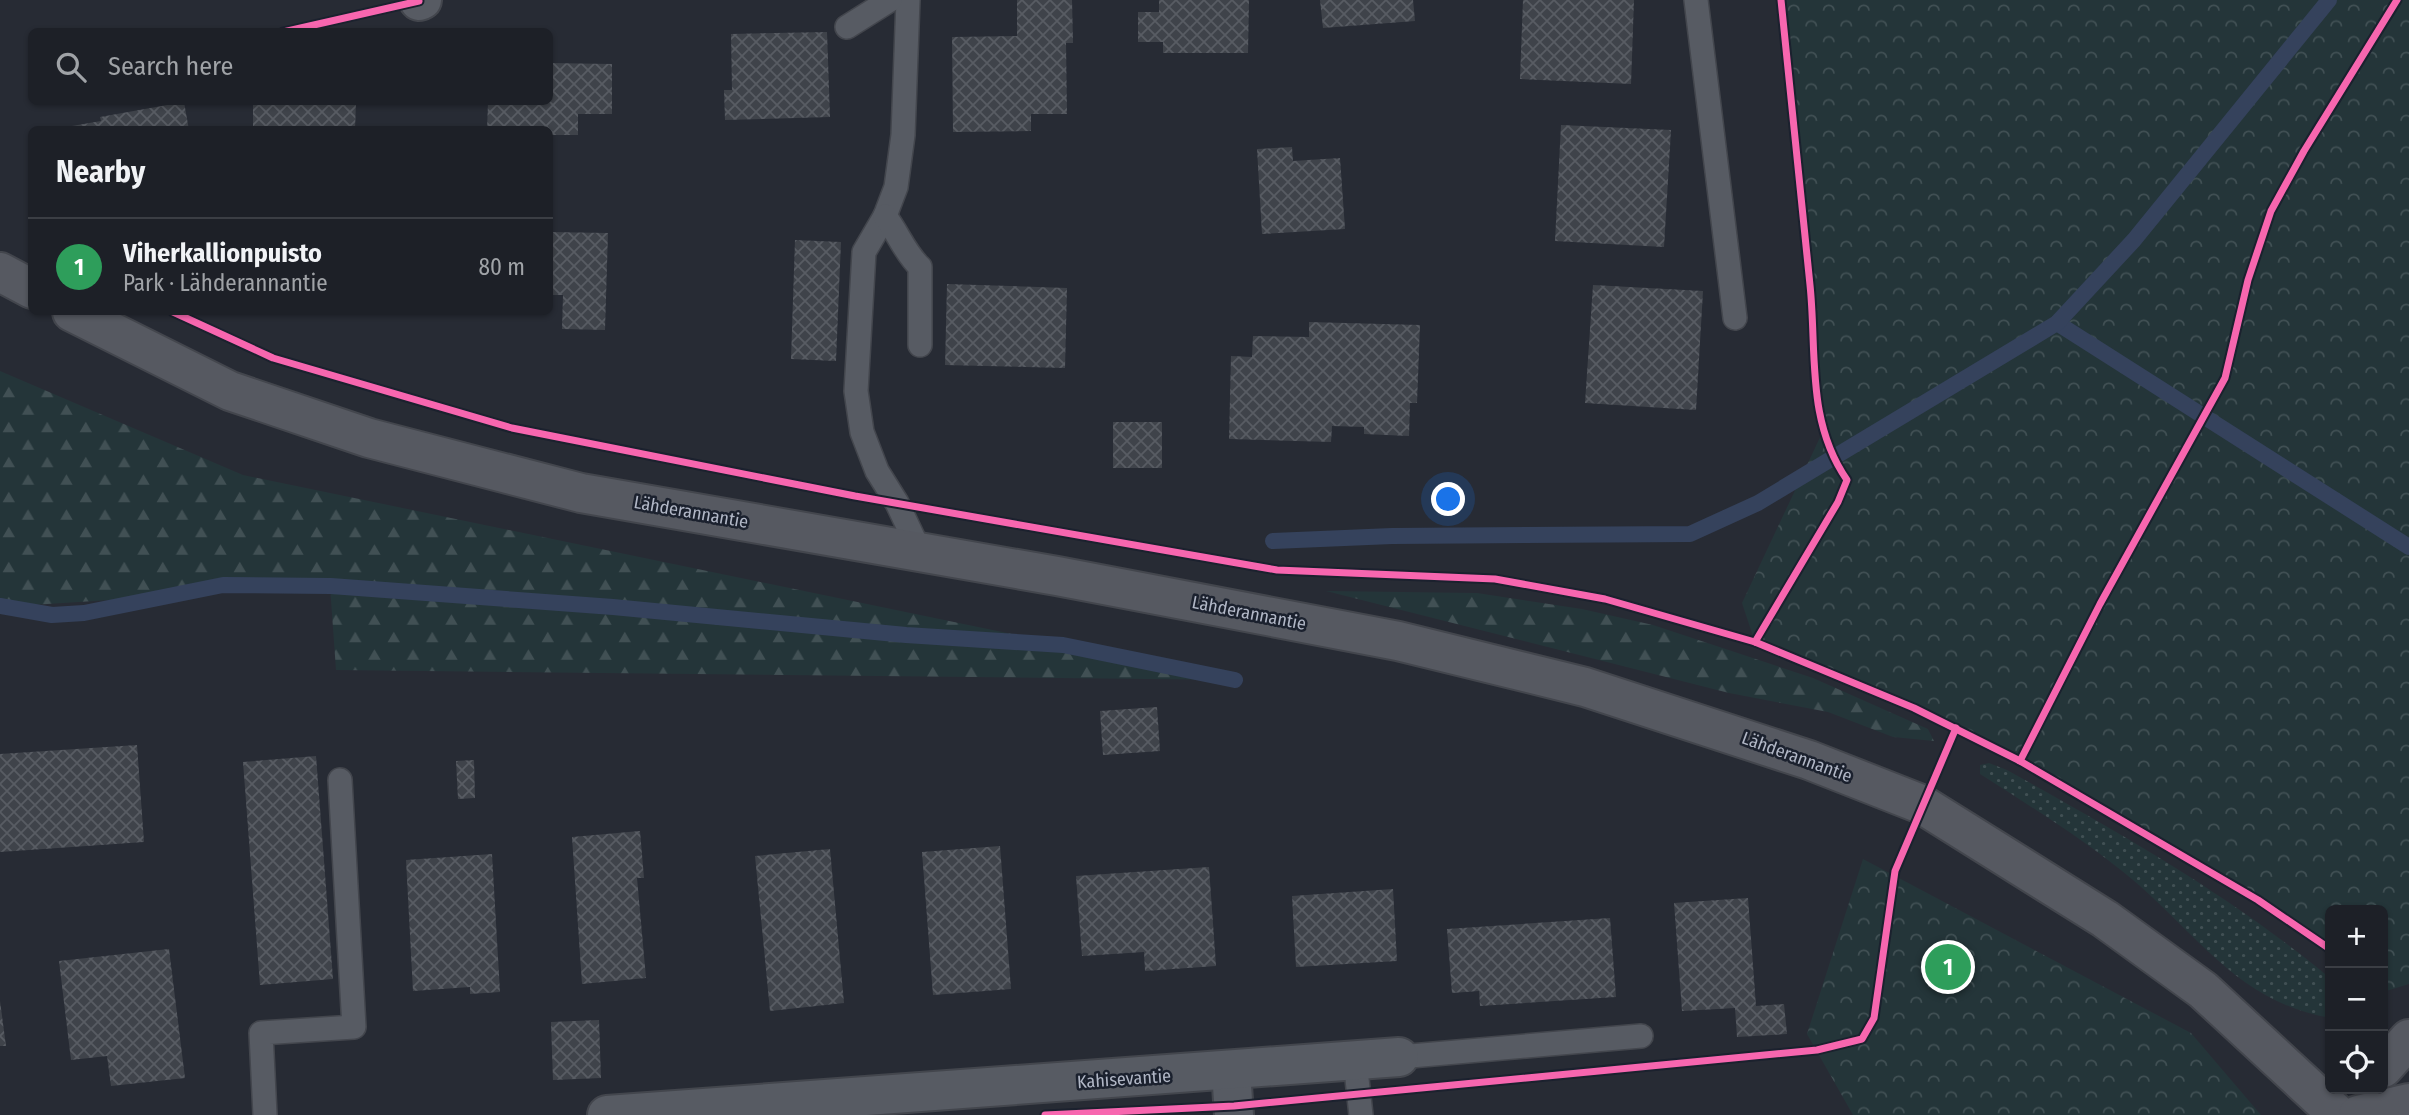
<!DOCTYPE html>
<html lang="en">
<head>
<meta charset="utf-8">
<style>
  :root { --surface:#1d2027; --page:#25282f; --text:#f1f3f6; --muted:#a0a3a7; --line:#3b3e44; --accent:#8c9099 }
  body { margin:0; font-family:"Fira Sans Condensed",sans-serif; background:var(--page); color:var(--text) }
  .controls { position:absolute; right:21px; bottom:21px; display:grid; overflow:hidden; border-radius:10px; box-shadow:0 2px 5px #0004 }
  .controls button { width:63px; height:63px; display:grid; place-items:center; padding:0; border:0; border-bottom:2px solid var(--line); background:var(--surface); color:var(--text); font:35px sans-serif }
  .you { position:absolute; left:1449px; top:500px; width:24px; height:24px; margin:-18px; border:5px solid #fff; border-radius:50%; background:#1a73e8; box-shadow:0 0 0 10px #1a73e833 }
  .badge { display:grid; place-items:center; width:46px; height:46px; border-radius:50%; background:var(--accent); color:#fff; font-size:23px; font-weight:700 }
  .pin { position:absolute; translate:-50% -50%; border:4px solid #fff; box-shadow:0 2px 7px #0006 }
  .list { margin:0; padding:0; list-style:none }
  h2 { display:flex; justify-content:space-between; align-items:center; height:91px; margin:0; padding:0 28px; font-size:30px }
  h2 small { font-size:23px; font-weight:400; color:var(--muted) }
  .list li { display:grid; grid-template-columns:46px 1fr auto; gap:21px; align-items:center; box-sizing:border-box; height:98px; padding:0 28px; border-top:2px solid var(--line) }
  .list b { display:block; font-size:26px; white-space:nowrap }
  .list p { margin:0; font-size:23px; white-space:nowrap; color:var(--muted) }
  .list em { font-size:23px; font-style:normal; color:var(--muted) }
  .icon { flex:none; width:38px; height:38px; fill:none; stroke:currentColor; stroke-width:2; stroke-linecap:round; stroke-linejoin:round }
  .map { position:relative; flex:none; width:2409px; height:1115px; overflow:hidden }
  .search { position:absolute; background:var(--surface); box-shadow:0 2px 5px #0004; left:28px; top:28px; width:525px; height:77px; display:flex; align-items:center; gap:18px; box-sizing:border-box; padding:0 24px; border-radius:10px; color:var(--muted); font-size:26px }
  .panel { position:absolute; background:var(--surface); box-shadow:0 2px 5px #0004; left:28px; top:126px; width:525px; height:189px; border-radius:10px }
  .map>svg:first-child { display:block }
  .grass { fill:url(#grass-dots) }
  .forest { fill:url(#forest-firs) }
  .park { fill:url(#park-crowns) }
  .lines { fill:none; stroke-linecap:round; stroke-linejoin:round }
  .stream { stroke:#35425c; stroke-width:16 }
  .building { fill:url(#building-cross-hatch) }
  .lane-casing { stroke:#43464d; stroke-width:26 }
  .street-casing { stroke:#43464d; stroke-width:42 }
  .secondary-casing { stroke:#43464d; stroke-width:42 }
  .lane { stroke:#575b63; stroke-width:23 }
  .street { stroke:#575b63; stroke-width:38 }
  .secondary { stroke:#565961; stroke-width:38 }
  .cycleway-casing { stroke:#1b212e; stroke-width:11 }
  .cycleway { stroke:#f766af; stroke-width:7 }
  .labels { text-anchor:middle; stroke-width:5; stroke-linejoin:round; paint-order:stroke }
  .street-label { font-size:18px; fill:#b1b7c6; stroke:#1b212e }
</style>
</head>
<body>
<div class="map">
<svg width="2409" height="1115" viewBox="0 0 2409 1115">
  <defs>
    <pattern id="grass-dots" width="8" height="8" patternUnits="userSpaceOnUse" patternTransform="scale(1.75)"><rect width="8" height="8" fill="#243539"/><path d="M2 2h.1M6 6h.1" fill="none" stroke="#415054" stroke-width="1.8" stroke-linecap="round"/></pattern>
    <pattern id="forest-firs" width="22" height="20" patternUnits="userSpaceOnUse" patternTransform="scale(1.75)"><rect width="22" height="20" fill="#243539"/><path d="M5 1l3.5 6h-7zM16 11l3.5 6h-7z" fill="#415054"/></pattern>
    <pattern id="park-crowns" width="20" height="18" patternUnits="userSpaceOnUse" patternTransform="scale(1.75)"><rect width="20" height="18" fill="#243539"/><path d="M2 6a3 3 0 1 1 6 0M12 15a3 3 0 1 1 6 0" fill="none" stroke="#415054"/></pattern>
    <pattern id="building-cross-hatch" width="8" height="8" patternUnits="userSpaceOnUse" patternTransform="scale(1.75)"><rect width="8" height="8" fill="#3f434a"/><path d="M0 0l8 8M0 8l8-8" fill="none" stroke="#585c63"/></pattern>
  </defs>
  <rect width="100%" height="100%" fill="#272b34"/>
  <path class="grass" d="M 1989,763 L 2007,770 C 2120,833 2230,895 2330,978 L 2330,1018 C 2239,1002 2199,936 2133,880 C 2085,840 2033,808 1980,774 L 1980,765 Z"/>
  <g class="forest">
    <path d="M 0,371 L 243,475 L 1235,680 L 336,670 L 330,586 L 0,607 Z"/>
    <path d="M 1326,591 L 1477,593 L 1582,609 L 1653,625 L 1813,678 L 1928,729 L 1934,741 L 1893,737 L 1828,712 L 1729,693 Z"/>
  </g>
  <g class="park">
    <path d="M 1781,0 L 2409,0 L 2409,984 L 2383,992 L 2383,910 L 2330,910 L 2330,949 L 2257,900 L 1956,728 L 1755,642 L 1742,603 L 1823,431 L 1814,385 L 1813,315 Z"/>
    <path d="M 1863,859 L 2191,1033 L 2261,1115 L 1853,1115 L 1807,1034 Z"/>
  </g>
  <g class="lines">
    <g class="stream">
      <path d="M 2057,323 L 2409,547"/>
      <path d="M 1273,541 L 1392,536 L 1690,534 L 1758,503 L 2057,323 L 2134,240 L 2329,0"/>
      <path d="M 0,606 L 52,615 L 84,613 L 223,585 L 331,586 L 613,607 L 906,635 L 1063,645 L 1235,680"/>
    </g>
  </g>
  <g class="building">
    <path d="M 1017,0 L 1072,0 L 1073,43 L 1066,43 L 1067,114 L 1031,114 L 1031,131 L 953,132 L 952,37 L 1017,36 Z"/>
    <path d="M 1159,0 L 1249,0 L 1248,53 L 1163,53 L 1163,42 L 1138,42 L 1138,12 L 1159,12 Z"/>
    <path d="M 1320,0 L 1413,0 L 1415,21 L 1323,28 Z"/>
    <path d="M 1523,0 L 1634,0 L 1631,84 L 1520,79 Z"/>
    <path d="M 827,32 L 830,117 L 725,120 L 724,90 L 732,90 L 731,34 Z"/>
    <path d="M 550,63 L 612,64 L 612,114 L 578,114 L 578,135 L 550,135 L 550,130 L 487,130 L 488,102 L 550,102 Z"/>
    <path d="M 184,102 L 189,130 L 72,130 L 72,126 L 101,121 L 100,117 Z"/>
    <path d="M 253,102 L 356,102 L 355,130 L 253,130 Z"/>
    <path d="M 1561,125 L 1671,130 L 1664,247 L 1555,241 Z"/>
    <path d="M 1292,147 L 1293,161 L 1340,158 L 1345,229 L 1262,234 L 1257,149 Z"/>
    <path d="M 550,232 L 608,233 L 605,330 L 562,329 L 563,295 L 550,295 Z"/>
    <path d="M 795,240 L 841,242 L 836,361 L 791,359 Z"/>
    <path d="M 947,284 L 1067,288 L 1065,368 L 945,365 Z"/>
    <path d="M 1593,285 L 1703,291 L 1696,410 L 1585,403 Z"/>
    <path d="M 1309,322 L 1420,325 L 1417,403 L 1410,403 L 1409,436 L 1364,434 L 1364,427 L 1332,426 L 1331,442 L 1229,439 L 1231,356 L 1252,357 L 1253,336 L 1309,337 Z"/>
    <rect x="1113" y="422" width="49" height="46"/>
    <path d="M 1157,707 L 1160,751 L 1103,755 L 1100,711 Z"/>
    <path d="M 137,745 L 144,842 L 0,852 L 0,754 Z"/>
    <path d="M 316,756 L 333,979 L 260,985 L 243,762 Z"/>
    <path d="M 474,760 L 475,798 L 458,799 L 456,761 Z"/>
    <path d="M 640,831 L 644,878 L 637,878 L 646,978 L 582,984 L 572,837 Z"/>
    <path d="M 1000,846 L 1011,989 L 933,995 L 922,852 Z"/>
    <path d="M 830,849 L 844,1003 L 770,1011 L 755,856 Z"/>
    <path d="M 492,854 L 500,992 L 470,994 L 470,987 L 413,991 L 406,860 Z"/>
    <path d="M 1209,867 L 1216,966 L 1145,971 L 1144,952 L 1082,956 L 1076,876 Z"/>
    <path d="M 1393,889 L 1397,961 L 1296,967 L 1292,896 Z"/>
    <path d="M 1748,898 L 1756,1006 L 1784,1004 L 1787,1034 L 1737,1037 L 1735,1008 L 1682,1011 L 1674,903 Z"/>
    <path d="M 1610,918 L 1616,997 L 1480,1006 L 1479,991 L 1452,993 L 1447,929 Z"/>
    <path d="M 169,949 L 185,1078 L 111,1086 L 107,1056 L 71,1060 L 59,961 Z"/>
    <path d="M 0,1001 L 6,1046 L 0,1046 Z"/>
    <path d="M 599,1020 L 601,1078 L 553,1080 L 551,1022 Z"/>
  </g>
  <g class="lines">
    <g class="lane-casing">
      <g id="lane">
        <path d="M 908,0 L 903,135 L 896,187 L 885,216 L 864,252 L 856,391 L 862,432 L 877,471 L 897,503 L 920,552"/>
        <path d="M 1696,0 L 1735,318"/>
        <path d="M 847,27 L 890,0"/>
        <path d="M 885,216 C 898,233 905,253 920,267 L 920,345"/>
        <path d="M 1399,1057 L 1641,1036"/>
        <path d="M 1355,1061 L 1361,1115"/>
        <path d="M 265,1115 L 261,1033 L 354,1027 L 340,780"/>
      </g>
    </g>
    <g class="street-casing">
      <g id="street">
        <path d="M 419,1 L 422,0"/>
        <path d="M 1231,1071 L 1234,1115"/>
        <path d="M 607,1115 L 1399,1057"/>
      </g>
    </g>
    <g class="secondary-casing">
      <g id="secondary">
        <path d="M 0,272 L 32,289"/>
        <path d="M 72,312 L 230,391 L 369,438 L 581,493 L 1057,576 L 1398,641 L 1585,687 L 1809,760 L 1921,804 L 2105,919 L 2203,990 L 2338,1115"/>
        <path d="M 2383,1068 L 2409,1039"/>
        <path d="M 2358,1115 L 2409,1103"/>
      </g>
    </g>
    <use href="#lane" class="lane"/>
    <use href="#street" class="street"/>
    <use href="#secondary" class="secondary"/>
    <g class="cycleway-casing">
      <g id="cycleway">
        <path d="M 283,32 L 419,1"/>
        <path d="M 173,312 L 273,358 L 512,428 L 855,496 L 1277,570 L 1495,579 L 1605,599 L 1755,642 L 1914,708 L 2020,761 L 2258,900 L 2330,949"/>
        <path d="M 1755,642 L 1838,502 L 1847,480 C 1806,421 1817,352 1810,285 C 1800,190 1791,95 1781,0"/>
        <path d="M 2020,761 L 2100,604 L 2225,378 L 2248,280 L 2271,211 L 2304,151 L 2397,0"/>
        <path d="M 1045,1115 L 1234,1106 L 1817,1050 L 1862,1039 L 1874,1018 L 1895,871 L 1956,728"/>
      </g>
    </g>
    <use href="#cycleway" class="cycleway"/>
  </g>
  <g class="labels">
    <g class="street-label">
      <text transform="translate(691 512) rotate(10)" y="6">Lähderannantie</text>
      <text transform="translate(1249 613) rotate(11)" y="6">Lähderannantie</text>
      <text transform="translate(1797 757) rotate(20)" y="6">Lähderannantie</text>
      <text transform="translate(1124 1079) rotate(-4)" y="6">Kahisevantie</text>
    </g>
  </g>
</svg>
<div class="controls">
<button>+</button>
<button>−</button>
<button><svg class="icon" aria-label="locate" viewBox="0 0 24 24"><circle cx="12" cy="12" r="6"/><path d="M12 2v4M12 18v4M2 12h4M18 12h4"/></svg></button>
</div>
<div class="you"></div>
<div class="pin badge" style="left:1948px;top:967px;background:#2e9e5b">1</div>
<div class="search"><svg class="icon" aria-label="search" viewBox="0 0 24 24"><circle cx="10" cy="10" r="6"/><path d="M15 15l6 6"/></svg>Search here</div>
<section class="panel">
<h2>Nearby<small></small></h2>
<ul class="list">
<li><span class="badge" style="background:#2e9e5b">1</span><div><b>Viherkallionpuisto</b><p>Park · Lähderannantie</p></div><em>80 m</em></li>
</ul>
</section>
</div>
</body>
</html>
